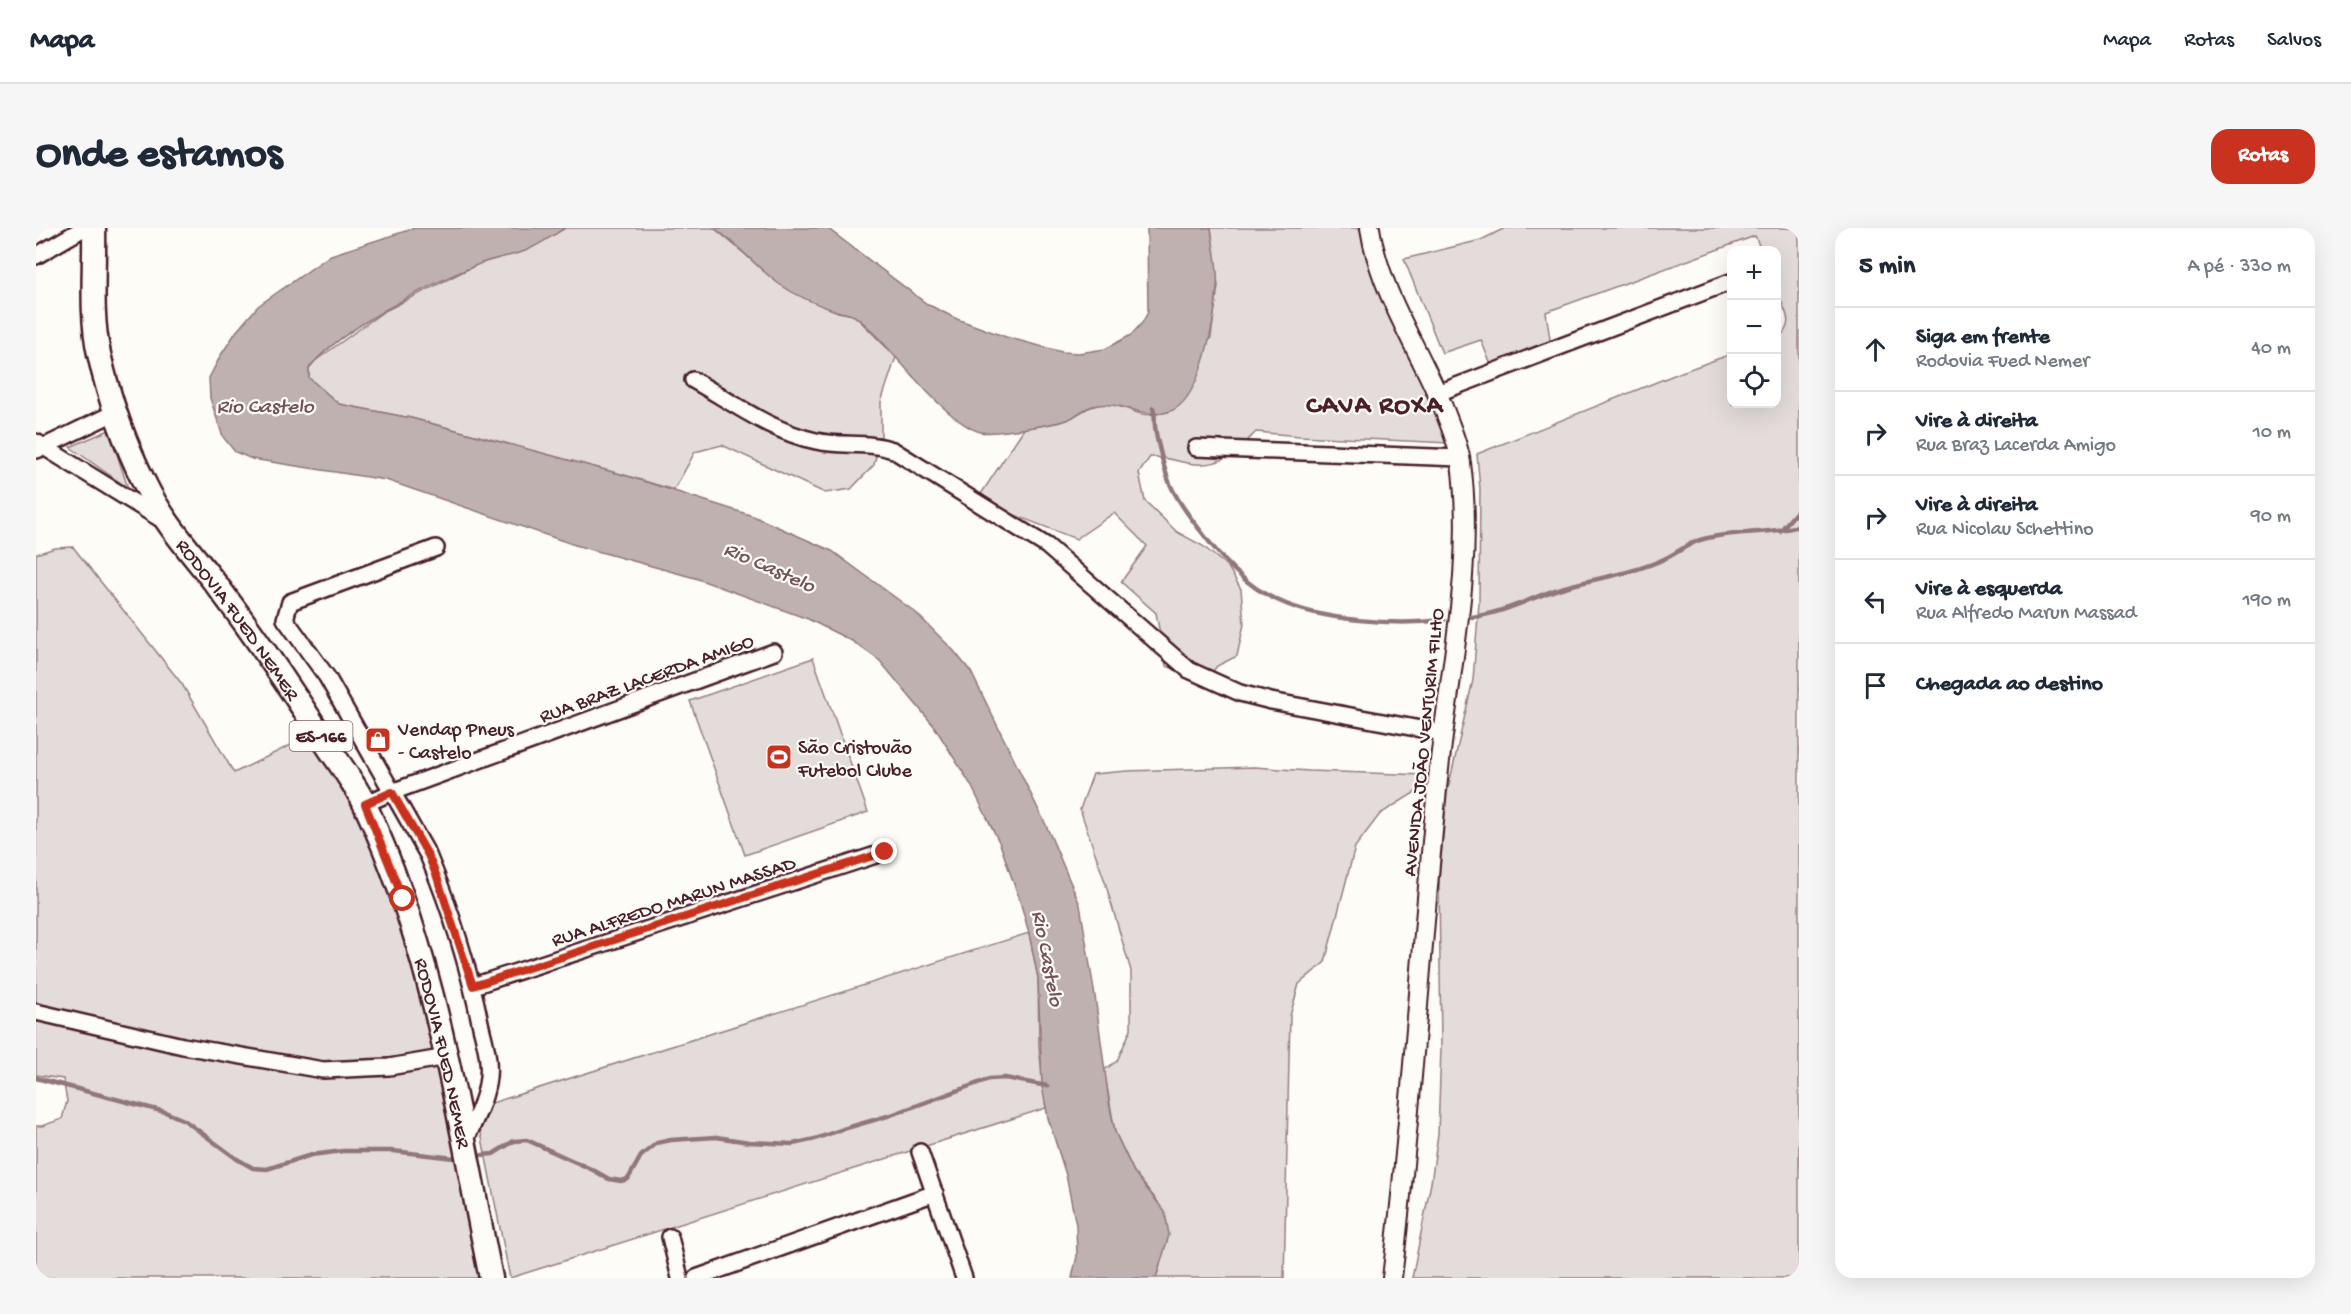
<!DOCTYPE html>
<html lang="pt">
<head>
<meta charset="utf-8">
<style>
  :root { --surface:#fff; --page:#f6f6f7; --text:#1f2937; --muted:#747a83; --line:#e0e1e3; --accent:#c8321e }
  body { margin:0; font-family:"Gochi Hand",sans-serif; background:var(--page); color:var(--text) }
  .controls { position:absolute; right:18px; top:18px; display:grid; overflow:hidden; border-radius:12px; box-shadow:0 6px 24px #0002 }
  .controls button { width:54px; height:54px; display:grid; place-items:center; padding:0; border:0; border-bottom:2px solid var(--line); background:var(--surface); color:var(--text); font:30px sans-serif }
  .stop { position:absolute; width:18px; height:18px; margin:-14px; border:4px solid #c8321e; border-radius:50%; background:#fff }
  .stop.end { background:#c8321e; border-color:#fff; box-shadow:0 2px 6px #0008 }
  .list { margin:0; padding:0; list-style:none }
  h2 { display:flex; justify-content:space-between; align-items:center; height:78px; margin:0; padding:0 24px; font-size:26px }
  h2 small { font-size:20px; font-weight:400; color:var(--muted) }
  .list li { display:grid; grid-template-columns:39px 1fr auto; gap:18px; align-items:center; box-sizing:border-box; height:84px; padding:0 24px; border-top:2px solid var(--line) }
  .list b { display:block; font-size:22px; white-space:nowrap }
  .list p { margin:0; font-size:20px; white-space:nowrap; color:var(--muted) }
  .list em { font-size:20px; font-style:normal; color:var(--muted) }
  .icon { flex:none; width:33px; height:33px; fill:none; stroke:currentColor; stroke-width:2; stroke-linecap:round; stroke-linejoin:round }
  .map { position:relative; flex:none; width:1763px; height:1050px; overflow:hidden; border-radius:18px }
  header { display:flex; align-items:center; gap:36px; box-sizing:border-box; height:84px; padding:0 30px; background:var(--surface); border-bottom:2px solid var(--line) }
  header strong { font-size:28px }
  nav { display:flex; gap:33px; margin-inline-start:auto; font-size:21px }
  .intro { display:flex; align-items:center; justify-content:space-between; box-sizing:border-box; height:144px; padding:0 36px }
  h1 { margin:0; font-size:42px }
  .button { padding:15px 27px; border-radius:18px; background:var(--accent); color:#fff; font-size:21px; font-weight:700 }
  main { display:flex; gap:36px; padding:0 36px }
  aside { flex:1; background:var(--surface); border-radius:18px; box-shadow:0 6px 24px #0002 }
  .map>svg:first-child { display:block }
  .green { fill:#e3dcda; stroke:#967e82; stroke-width:1.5 }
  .water { fill:#c0b1b1; stroke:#91777b; stroke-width:1.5 }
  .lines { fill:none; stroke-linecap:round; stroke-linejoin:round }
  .stream { stroke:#91777b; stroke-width:4.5 }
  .minor-casing { stroke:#4a1f2b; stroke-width:20 }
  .tertiary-casing { stroke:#4a1f2b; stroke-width:22 }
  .primary-casing { stroke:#4a1f2b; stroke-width:27 }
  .minor { stroke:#fdfcf7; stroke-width:15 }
  .tertiary { stroke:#fdfcf7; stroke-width:18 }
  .primary { stroke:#fdfcf7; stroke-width:22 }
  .route { stroke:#c8321e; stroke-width:8 }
  .labels { text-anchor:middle; stroke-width:4.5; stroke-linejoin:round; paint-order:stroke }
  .shield { fill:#fdfcf7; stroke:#806168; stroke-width:1.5 }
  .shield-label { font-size:18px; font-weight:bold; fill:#4a1f2b }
  .street-label { font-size:20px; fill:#4a1f2b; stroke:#fdfcf7 }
  .poi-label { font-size:20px; fill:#4a1f2b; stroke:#fdfcf7; text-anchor:start }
  .water-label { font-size:21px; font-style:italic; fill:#73525a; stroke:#fdfcf7 }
  .district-label { font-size:26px; font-weight:bold; letter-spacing:1.5px; fill:#4a1f2b; stroke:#fdfcf7 }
</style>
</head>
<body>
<header>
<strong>Mapa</strong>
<nav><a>Mapa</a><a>Rotas</a><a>Salvos</a></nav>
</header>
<div class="intro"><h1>Onde estamos</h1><a class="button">Rotas</a></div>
<main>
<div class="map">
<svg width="1763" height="1050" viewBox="0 0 1763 1050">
  <rect width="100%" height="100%" fill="#fdfcf7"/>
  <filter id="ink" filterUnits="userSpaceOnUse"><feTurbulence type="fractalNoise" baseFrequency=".0167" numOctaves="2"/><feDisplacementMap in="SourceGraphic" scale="12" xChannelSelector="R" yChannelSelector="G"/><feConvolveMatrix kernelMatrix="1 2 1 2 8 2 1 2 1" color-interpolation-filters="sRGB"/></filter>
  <g filter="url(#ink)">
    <g class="green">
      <path d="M 529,0 L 678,0 L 744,56 L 802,84 L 818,87 L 860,129 L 845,174 L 845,208 L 838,237 L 815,261 L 789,265 L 686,217 L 659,224 L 638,262 L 588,247 L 375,190 L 303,176 L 273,150 L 273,140 L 279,133 L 347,84 L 442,36 L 490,22 Z"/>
      <path d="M 1175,0 L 1335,0 L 1414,215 L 1264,208 L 1220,204 C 1202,222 1189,238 1160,236 C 1144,235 1130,228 1114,229 L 1103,245 L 1109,273 L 1141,304 L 1167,318 L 1192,339 L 1205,361 L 1208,396 L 1201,428 L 1181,438 L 1170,452 L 1130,438 L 1120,385 L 1085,354 L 1111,318 L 1078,285 L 1040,311 L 971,284 L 945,266 L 989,199 C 1002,196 1018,197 1031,192 C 1044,186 1054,176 1070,176 C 1083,176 1094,183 1106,186 C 1116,188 1125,185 1134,183 L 1175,109 L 1182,58 Z"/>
      <path d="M 1469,0 L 1763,0 L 1763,1050 L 1376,1050 L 1395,955 L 1402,906 L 1405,820 L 1403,653 L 1411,565 L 1437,452 L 1443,375 L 1444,261 L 1441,226 L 1643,145 L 1695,126 L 1696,176 L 1740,176 L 1741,111 C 1763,94 1745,80 1741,61 C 1738,49 1741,34 1740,22 L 1725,22 L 1719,8 L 1510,84 L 1516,125 L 1459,147 L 1445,112 L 1406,125 L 1368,31 L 1445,12 Z"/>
      <path d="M 73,202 L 92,260 L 34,219 Z"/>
      <path d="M 37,319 L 146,456 L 198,545 L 281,504 L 360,656 L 450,1050 L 0,1050 L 0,898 L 6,898 L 26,891 L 31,873 L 27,851 L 0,847 L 0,326 L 19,320 Z"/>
      <path d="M 777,430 L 832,584 L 709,627 L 654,473 Z"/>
      <path d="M 1218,539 L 1273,543 L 1390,547 L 1386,560 L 1344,586 L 1319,619 L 1289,734 L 1263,756 L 1254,788 L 1248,1050 L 1120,1050 L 1124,1037 L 1122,974 L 1098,944 L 1079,904 L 1068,842 L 1081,833 L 1095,801 L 1095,743 L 1069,654 L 1044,581 L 1057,546 L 1091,543 Z"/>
      <path d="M 993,705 L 1002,750 L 1003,819 L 1010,880 L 474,1050 L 440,880 Z"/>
    </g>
    <g class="water">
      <path d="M 379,0 L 529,0 C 516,8 503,17 489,23 C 473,29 456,30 441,37 C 394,56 304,101 273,140 L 273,150 L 303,176 L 375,190 L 588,247 L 717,288 L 796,323 L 879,384 L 918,423 L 935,444 L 1010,597 L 1044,677 L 1059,768 L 1073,874 L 1079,904 L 1098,944 L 1129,984 L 1133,1007 L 1120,1050 L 1036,1050 L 1041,1028 L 1040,997 L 1030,947 L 1012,890 L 1006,858 L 1002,750 L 993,705 L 984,673 L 964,616 L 935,557 L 898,498 L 844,433 L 816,413 L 772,391 L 659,350 L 539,317 L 350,252 L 216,231 L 199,224 L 187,209 L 174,170 L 173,150 L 185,127 L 200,104 L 222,78 L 295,27 Z"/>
      <path d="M 678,0 L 791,0 L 891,76 L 921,91 L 970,109 L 1026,124 L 1043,125 L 1069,121 L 1095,107 L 1106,95 L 1112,84 L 1111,0 L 1175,0 C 1177,19 1183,40 1181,59 C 1179,89 1166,175 1132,184 C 1105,191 1083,171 1057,178 C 1048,180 1041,187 1033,191 C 1022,196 955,207 944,204 C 919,197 883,155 866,136 C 855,124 831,95 818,88 C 813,85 806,85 800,83 C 782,77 759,67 743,56 C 720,39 702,16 678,0 Z"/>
    </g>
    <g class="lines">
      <g class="stream">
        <path d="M 1117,180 C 1120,187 1118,191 1119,198 C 1120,210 1129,244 1134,256 C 1141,272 1153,288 1164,302 C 1184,329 1209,358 1241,372 C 1285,393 1360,398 1408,392"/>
        <path d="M 1744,303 L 1763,281"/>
        <path d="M 1436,389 C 1467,385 1493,371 1522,361 C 1557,350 1594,347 1628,331 C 1640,326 1651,316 1664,312 C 1696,302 1731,307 1763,298"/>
        <path d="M 0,850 L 129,884 L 148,892 L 201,931 L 217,940 L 231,941 L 275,927 L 307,923 L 357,923 L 418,930"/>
        <path d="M 446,927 L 457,926 L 478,913 L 491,912 L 557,942 L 573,951 L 585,953 L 592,951 L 605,928 L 621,915 L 635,912 L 680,909 L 713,914 L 757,916 L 779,911 L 807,901 L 855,887 L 953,851 L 969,850 L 1011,858"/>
      </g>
      <g class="minor-casing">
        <g id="minor">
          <path d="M 0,28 L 48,0"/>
          <path d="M 657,152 C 696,174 736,204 780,213 C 806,219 832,213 857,222 L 1011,318 L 1153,442 L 1204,465 L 1235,473 L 1406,505"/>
          <path d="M 1402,165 L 1694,54"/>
          <path d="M 0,214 L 128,293"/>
          <path d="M 1160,220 L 1424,230"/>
          <path d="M 1,222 L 80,184"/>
          <path d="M 400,320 L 254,374 L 249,391 L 291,449 L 392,627 C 415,682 433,740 445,799 C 449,815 454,832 452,849 C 450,872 438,893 429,914"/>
          <path d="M 329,576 L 356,564 L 738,424"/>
          <path d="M 437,758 L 849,624"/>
          <path d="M 0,784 L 147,818 L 287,842 L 353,839 L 411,829"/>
          <path d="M 884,924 L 928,1050"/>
          <path d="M 634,1009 L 644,1050"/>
          <path d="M 660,1050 L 899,965"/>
        </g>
      </g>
      <g class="tertiary-casing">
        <path id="tertiary" d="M 1334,0 C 1344,66 1385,123 1409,184 C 1415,200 1423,218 1425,235 C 1439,341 1412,447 1402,551 C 1385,717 1376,884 1356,1050"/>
      </g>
      <g class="primary-casing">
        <g id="primary">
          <path id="s1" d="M 58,0 C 59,42 54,85 63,126 C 73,170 89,216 109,256 C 128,296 159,328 186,364 C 221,411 255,461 287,511 C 301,533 319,555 330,579 C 400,728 422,890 455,1050"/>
        </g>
      </g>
      <use href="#minor" class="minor"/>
      <use href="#tertiary" class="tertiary"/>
      <use href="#primary" class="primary"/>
    </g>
  </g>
  <g class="lines" filter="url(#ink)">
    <path class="route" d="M 367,671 L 329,576 L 356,564 L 392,627 L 401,649 L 437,758 L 849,624"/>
  </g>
  <defs>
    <g id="shop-square" transform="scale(1.35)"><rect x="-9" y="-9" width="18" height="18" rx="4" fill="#c8321e" stroke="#fdfcf7"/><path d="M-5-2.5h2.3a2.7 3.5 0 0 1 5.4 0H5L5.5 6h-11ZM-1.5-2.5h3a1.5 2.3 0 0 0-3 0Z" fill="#fff"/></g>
    <g id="stadium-square" transform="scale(1.35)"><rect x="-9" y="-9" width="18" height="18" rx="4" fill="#c8321e" stroke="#fdfcf7"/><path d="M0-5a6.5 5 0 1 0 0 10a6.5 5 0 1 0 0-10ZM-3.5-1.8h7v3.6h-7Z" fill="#fff"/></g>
  </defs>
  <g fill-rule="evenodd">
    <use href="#shop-square" x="342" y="512"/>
    <use href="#stadium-square" x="743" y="529"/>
  </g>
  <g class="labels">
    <rect class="shield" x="253.5" y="493" width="63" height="30" rx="4.5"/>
    <g class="shield-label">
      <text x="285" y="514">ES-166</text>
    </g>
    <g class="street-label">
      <text dy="7" stroke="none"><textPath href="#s1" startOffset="429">RODOVIA FUED NEMER</textPath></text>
      <text transform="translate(610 449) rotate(-20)" y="7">RUA BRAZ LACERDA AMIGO</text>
      <text transform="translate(1386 514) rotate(-84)" y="7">AVENIDA JOÃO VENTURIM FILHO</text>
      <text transform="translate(637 672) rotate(-18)" y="7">RUA ALFREDO MARUN MASSAD</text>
      <text dy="7" stroke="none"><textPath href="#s1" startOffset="915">RODOVIA FUED NEMER</textPath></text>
    </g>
    <g class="poi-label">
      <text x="362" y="507">Vendap Pneus<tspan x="362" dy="23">- Castelo</tspan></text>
      <text x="762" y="525">São Cristovão<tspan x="762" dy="23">Futebol Clube</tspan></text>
    </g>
    <g class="water-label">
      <text x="229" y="184">Rio Castelo</text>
      <text transform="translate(734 338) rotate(24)" y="7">Rio Castelo</text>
      <text transform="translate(1013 730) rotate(79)" y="7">Rio Castelo</text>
    </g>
    <g class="district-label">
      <text x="1339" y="184">CAVA ROXA</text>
    </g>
  </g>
</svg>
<div class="controls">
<button>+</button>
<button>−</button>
<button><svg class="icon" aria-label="locate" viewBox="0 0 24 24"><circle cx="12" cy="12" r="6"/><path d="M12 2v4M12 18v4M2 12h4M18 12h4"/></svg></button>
</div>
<div class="stop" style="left:367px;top:671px"></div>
<div class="stop end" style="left:849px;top:624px"></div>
</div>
<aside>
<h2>5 min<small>A pé · 330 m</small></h2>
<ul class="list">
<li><svg class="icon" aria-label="ahead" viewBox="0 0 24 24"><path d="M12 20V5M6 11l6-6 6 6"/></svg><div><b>Siga em frente</b><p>Rodovia Fued Nemer</p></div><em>40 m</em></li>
<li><svg class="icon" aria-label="right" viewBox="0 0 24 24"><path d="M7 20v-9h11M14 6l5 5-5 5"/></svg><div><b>Vire à direita</b><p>Rua Braz Lacerda Amigo</p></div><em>10 m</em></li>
<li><svg class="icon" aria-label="right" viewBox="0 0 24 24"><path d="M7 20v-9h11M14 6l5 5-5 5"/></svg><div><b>Vire à direita</b><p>Rua Nicolau Schettino</p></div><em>90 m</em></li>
<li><svg class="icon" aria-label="left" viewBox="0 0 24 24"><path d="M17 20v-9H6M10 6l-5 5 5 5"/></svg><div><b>Vire à esquerda</b><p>Rua Alfredo Marun Massad</p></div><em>190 m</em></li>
<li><svg class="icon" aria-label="arrive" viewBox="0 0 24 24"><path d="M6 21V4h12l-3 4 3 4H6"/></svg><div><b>Chegada ao destino</b></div></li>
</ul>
</aside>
</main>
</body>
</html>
